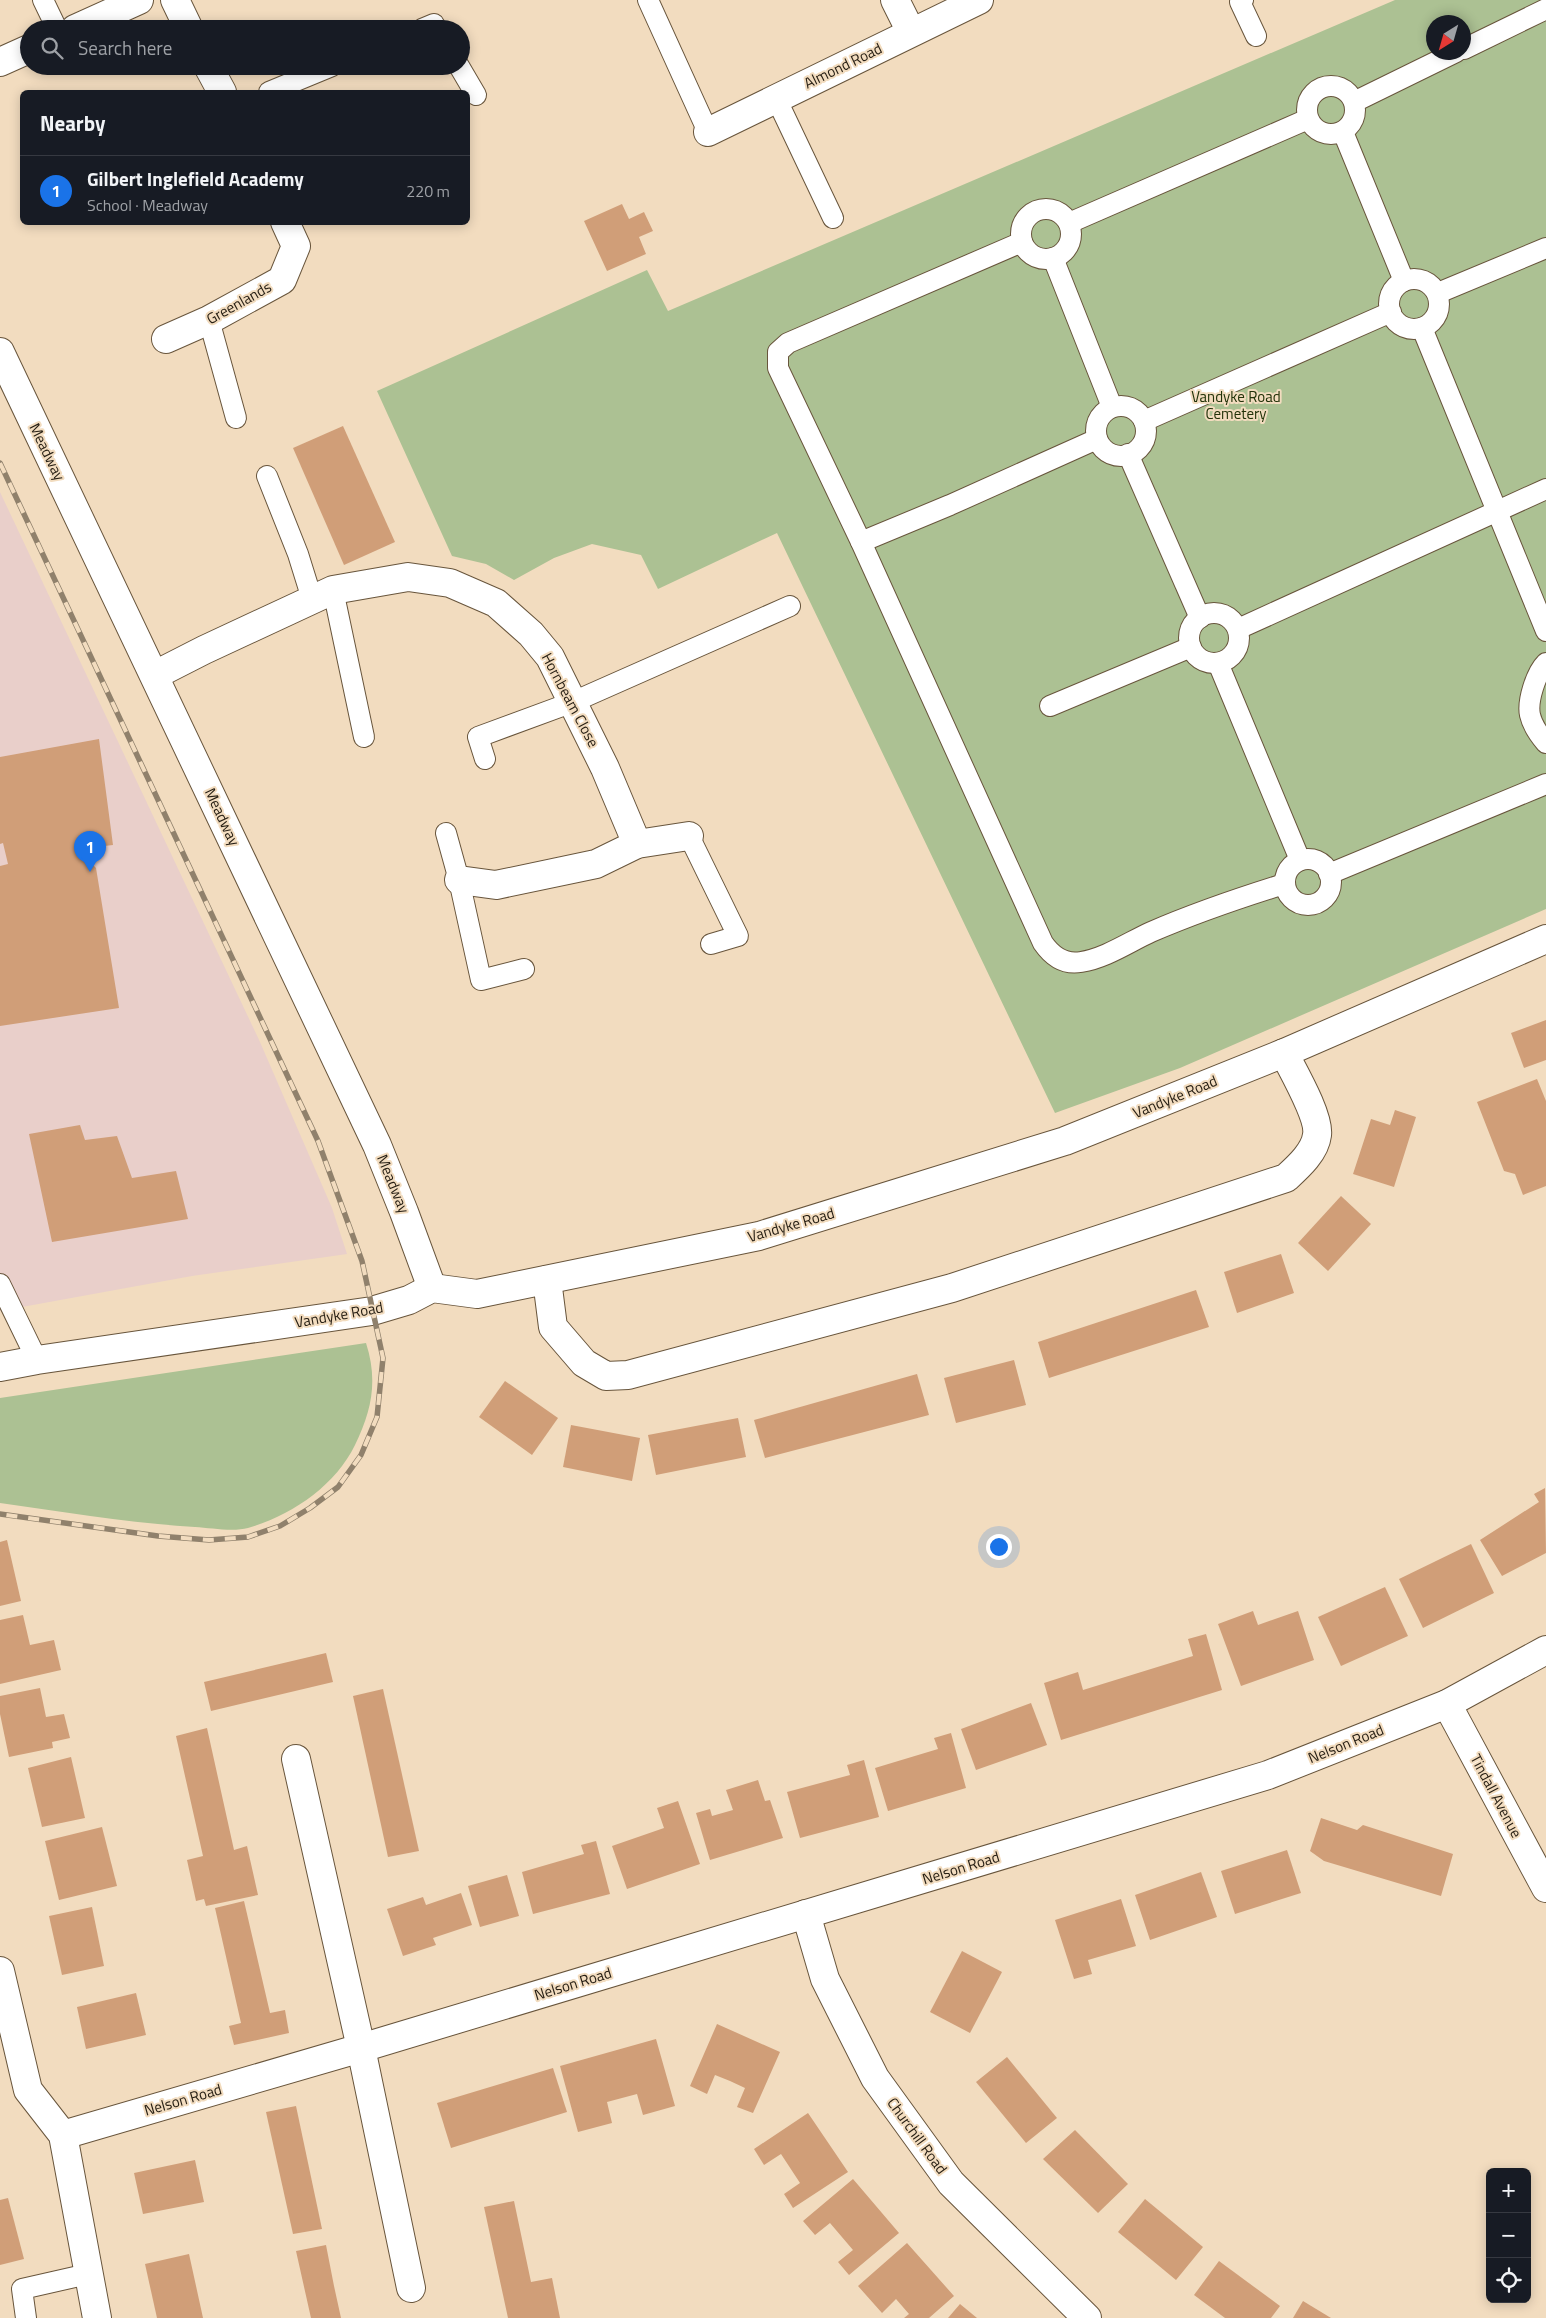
<!DOCTYPE html>
<html lang="en">
<head>
<meta charset="utf-8">
<style>
  :root { --surface:#171b24; --page:#20242c; --text:#f1f3f6; --muted:#9ea1a6; --line:#363941; --accent:#1a73e8 }
  body { margin:0; font-family:"Titillium Web",sans-serif; background:var(--page); color:var(--text) }
  .controls { position:absolute; right:15px; bottom:15px; display:grid; overflow:hidden; border-radius:8px; box-shadow:0 2px 12px #0003 }
  .controls button { width:45px; height:45px; display:grid; place-items:center; padding:0; border:0; border-bottom:1px solid var(--line); background:var(--surface); color:var(--text); font:25px sans-serif }
  .compass { position:absolute; left:1426px; top:15px; width:45px; height:45px; border-radius:50%; background:var(--surface); box-shadow:0 2px 12px #0003; rotate:217deg }
  .you { position:absolute; left:998px; top:1546px; width:18px; height:18px; margin:-12px; border:4px solid #fff; border-radius:50%; background:#1a73e8; box-shadow:0 0 0 8px #1a73e833 }
  .badge { display:grid; place-items:center; width:32px; height:32px; border-radius:50%; background:var(--accent); color:#fff; font-size:16px; font-weight:700 }
  .pin { position:absolute; translate:-50% -41px; filter:drop-shadow(0 1px 2px #0008) }
  .pin::after { content:''; position:absolute; top:26px; width:18px; height:15px; background:inherit; clip-path:polygon(0 0,100% 0,50% 100%) }
  .list { margin:0; padding:0; list-style:none }
  h2 { display:flex; justify-content:space-between; align-items:center; height:65px; margin:0; padding:0 20px; font-size:21px }
  h2 small { font-size:16px; font-weight:400; color:var(--muted) }
  .list li { display:grid; grid-template-columns:32px 1fr auto; gap:15px; align-items:center; box-sizing:border-box; height:70px; padding:0 20px; border-top:1px solid var(--line) }
  .list b { display:block; font-size:19px; white-space:nowrap }
  .list p { margin:0; font-size:16px; white-space:nowrap; color:var(--muted) }
  .list em { font-size:16px; font-style:normal; color:var(--muted) }
  .icon { flex:none; width:28px; height:28px; fill:none; stroke:currentColor; stroke-width:2; stroke-linecap:round; stroke-linejoin:round }
  .map { position:relative; flex:none; width:1546px; height:2318px; overflow:hidden }
  .search { position:absolute; background:var(--surface); box-shadow:0 2px 12px #0003; left:20px; top:20px; width:450px; height:55px; display:flex; align-items:center; gap:12px; box-sizing:border-box; padding:0 18px; border-radius:28px; color:var(--muted); font-size:19px }
  .panel { position:absolute; background:var(--surface); box-shadow:0 2px 12px #0003; left:20px; top:90px; width:450px; height:135px; border-radius:8px }
  .map>svg:first-child { display:block }
  .education { fill:#e9cfca }
  .green { fill:#acc193; fill-rule:evenodd }
  .building { fill:#d09e78 }
  .lines { fill:none; stroke-linecap:round; stroke-linejoin:round }
  .service-casing { stroke:#68553c; stroke-width:22 }
  .minor-casing { stroke:#68553c; stroke-width:30 }
  .tertiary-casing { stroke:#68553c; stroke-width:30 }
  .service { stroke:#fff; stroke-width:20 }
  .minor { stroke:#fff; stroke-width:28 }
  .tertiary { stroke:#fff; stroke-width:28 }
  .rail-casing { stroke:#90816c; stroke-width:5.5 }
  .rail { stroke:#f2dcbf; stroke-width:4; stroke-dasharray:11; stroke-linecap:butt }
  .labels { text-anchor:middle; stroke-width:4; stroke-linejoin:round; paint-order:stroke }
  .street-label { font-size:15px; fill:#282015; stroke:#f2dcbf }
  .park-label { font-size:15px; fill:#223209; stroke:#f2dcbf }
</style>
</head>
<body>
<div class="map">
<svg width="1546" height="2318" viewBox="0 0 1546 2318">
  <rect width="100%" height="100%" fill="#f2dcbf"/>
  <path class="education" d="M 0,492 L 260,1042 L 332,1208 L 347,1254 L 192,1276 L 0,1311 Z"/>
  <g class="green">
    <path d="M 1395,0 L 1546,0 L 1546,909 L 1180,1068 L 1055,1113 L 777,533 L 658,589 L 641,555 L 592,544 L 554,558 L 514,580 L 486,564 L 452,556 L 377,391 L 647,270 L 668,311 ZM 1434,22 L 1464,22 L 1464,52 L 1434,52 Z"/>
    <path d="M 366,1343 C 378,1380 372,1410 355,1445 C 335,1486 292,1515 248,1528 C 233,1532 211,1528 195,1527 C 130,1523 65,1512 0,1503 L 0,1398 Z"/>
  </g>
  <g class="building">
    <path d="M 622,204 L 629,219 L 644,212 L 653,231 L 639,237 L 646,254 L 607,271 L 584,221 Z"/>
    <path d="M 343,426 L 395,542 L 344,565 L 293,448 Z"/>
    <path d="M 99,739 L 113,845 L 77,849 L 96,868 L 119,1008 L 0,1026 L 0,866 L 8,864 L 3,843 L 0,844 L 0,757 Z"/>
    <path d="M 1546,1020 L 1546,1060 L 1524,1068 L 1511,1033 Z"/>
    <path d="M 1537,1079 L 1546,1101 L 1546,1186 L 1523,1195 L 1515,1174 L 1504,1171 L 1477,1102 Z"/>
    <path d="M 1395,1110 L 1416,1117 L 1394,1187 L 1353,1174 L 1371,1119 L 1390,1125 Z"/>
    <path d="M 80,1125 L 85,1140 L 117,1136 L 132,1178 L 176,1171 L 188,1219 L 52,1242 L 29,1134 Z"/>
    <path d="M 1341,1196 L 1371,1224 L 1328,1271 L 1298,1243 Z"/>
    <path d="M 1281,1254 L 1294,1293 L 1237,1313 L 1224,1272 Z"/>
    <path d="M 1196,1290 L 1209,1327 L 1049,1378 L 1038,1342 Z"/>
    <path d="M 1014,1360 L 1026,1405 L 956,1423 L 944,1378 Z"/>
    <path d="M 917,1374 L 929,1415 L 765,1458 L 754,1420 Z"/>
    <path d="M 505,1381 L 558,1418 L 532,1455 L 479,1417 Z"/>
    <path d="M 738,1418 L 746,1457 L 656,1475 L 648,1435 Z"/>
    <path d="M 571,1425 L 640,1438 L 632,1481 L 563,1467 Z"/>
    <path d="M 1545,1488 L 1546,1553 L 1502,1576 L 1480,1540 L 1539,1502 L 1534,1494 Z"/>
    <path d="M 7,1540 L 21,1601 L 0,1606 L 0,1542 Z"/>
    <path d="M 1471,1544 L 1494,1593 L 1423,1628 L 1399,1579 Z"/>
    <path d="M 1385,1587 L 1408,1636 L 1341,1666 L 1318,1617 Z"/>
    <path d="M 1253,1611 L 1258,1625 L 1298,1611 L 1314,1660 L 1241,1686 L 1218,1624 Z"/>
    <path d="M 23,1615 L 30,1645 L 54,1640 L 61,1670 L 0,1684 L 0,1620 Z"/>
    <path d="M 1206,1634 L 1222,1690 L 1061,1740 L 1044,1683 L 1078,1672 L 1083,1690 L 1193,1656 L 1188,1639 Z"/>
    <path d="M 326,1653 L 333,1682 L 211,1711 L 204,1682 Z"/>
    <path d="M 40,1688 L 46,1717 L 64,1714 L 70,1738 L 52,1742 L 53,1748 L 9,1757 L 0,1714 L 0,1696 Z"/>
    <path d="M 383,1689 L 419,1851 L 388,1857 L 353,1696 Z"/>
    <path d="M 1031,1703 L 1047,1745 L 976,1770 L 961,1729 Z"/>
    <path d="M 207,1728 L 234,1850 L 247,1846 L 258,1895 L 206,1906 L 204,1899 L 196,1901 L 187,1860 L 203,1856 L 176,1736 Z"/>
    <path d="M 951,1733 L 966,1788 L 888,1811 L 875,1768 L 938,1749 L 934,1738 Z"/>
    <path d="M 71,1757 L 85,1818 L 42,1827 L 28,1768 Z"/>
    <path d="M 864,1760 L 879,1817 L 800,1838 L 787,1792 L 850,1775 L 847,1765 Z"/>
    <path d="M 758,1780 L 765,1801 L 770,1800 L 783,1838 L 710,1860 L 696,1813 L 710,1809 L 712,1816 L 733,1810 L 726,1790 Z"/>
    <path d="M 678,1801 L 700,1864 L 627,1889 L 612,1846 L 664,1828 L 657,1808 Z"/>
    <path d="M 1321,1818 L 1357,1830 L 1363,1825 L 1453,1854 L 1441,1896 L 1324,1861 L 1310,1851 Z"/>
    <path d="M 102,1827 L 117,1886 L 59,1900 L 45,1841 Z"/>
    <path d="M 596,1841 L 610,1894 L 533,1914 L 522,1872 L 584,1854 L 581,1845 Z"/>
    <path d="M 1287,1850 L 1301,1893 L 1235,1914 L 1221,1871 Z"/>
    <path d="M 1201,1872 L 1217,1917 L 1150,1940 L 1135,1895 Z"/>
    <path d="M 507,1875 L 519,1916 L 480,1927 L 468,1886 Z"/>
    <path d="M 461,1893 L 472,1925 L 433,1938 L 436,1945 L 403,1956 L 387,1909 L 423,1897 L 426,1905 Z"/>
    <path d="M 1121,1899 L 1136,1946 L 1088,1960 L 1092,1974 L 1074,1979 L 1055,1920 Z"/>
    <path d="M 244,1901 L 270,2013 L 285,2010 L 289,2033 L 234,2045 L 229,2026 L 241,2023 L 215,1908 Z"/>
    <path d="M 92,1907 L 104,1966 L 62,1975 L 49,1916 Z"/>
    <path d="M 962,1951 L 1002,1972 L 970,2033 L 930,2012 Z"/>
    <path d="M 136,1993 L 146,2035 L 86,2049 L 77,2007 Z"/>
    <path d="M 717,2024 L 780,2052 L 753,2113 L 737,2107 L 745,2088 L 730,2081 L 715,2075 L 707,2094 L 690,2086 Z"/>
    <path d="M 656,2039 L 675,2106 L 643,2115 L 637,2094 L 607,2102 L 612,2123 L 578,2132 L 560,2066 Z"/>
    <path d="M 1007,2057 L 1057,2118 L 1026,2143 L 976,2082 Z"/>
    <path d="M 553,2068 L 567,2112 L 451,2148 L 437,2103 Z"/>
    <path d="M 296,2106 L 322,2229 L 293,2234 L 266,2112 Z"/>
    <path d="M 808,2113 L 848,2172 L 793,2208 L 784,2194 L 800,2183 L 781,2154 L 764,2165 L 754,2149 Z"/>
    <path d="M 1075,2130 L 1128,2184 L 1098,2213 L 1043,2159 Z"/>
    <path d="M 195,2160 L 204,2202 L 143,2214 L 134,2173 Z"/>
    <path d="M 853,2179 L 899,2233 L 849,2275 L 838,2262 L 853,2250 L 830,2223 L 815,2235 L 803,2221 Z"/>
    <path d="M 8,2198 L 24,2259 L 0,2265 L 0,2200 Z"/>
    <path d="M 1145,2199 L 1203,2247 L 1176,2280 L 1118,2232 Z"/>
    <path d="M 514,2201 L 531,2282 L 552,2278 L 560,2318 L 508,2318 L 484,2207 Z"/>
    <path d="M 907,2243 L 954,2296 L 929,2318 L 904,2318 L 909,2314 L 896,2299 L 882,2313 L 858,2286 Z"/>
    <path d="M 326,2245 L 334,2286 L 341,2318 L 311,2318 L 296,2251 Z"/>
    <path d="M 189,2254 L 203,2318 L 157,2318 L 145,2264 Z"/>
    <path d="M 1219,2261 L 1280,2306 L 1271,2318 L 1225,2318 L 1194,2295 Z"/>
    <path d="M 1303,2301 L 1331,2318 L 1293,2318 Z"/>
    <path d="M 960,2304 L 977,2318 L 948,2318 Z"/>
  </g>
  <g class="lines">
    <g class="service-casing">
      <g id="service">
        <path d="M 43,0 L 57,29"/>
        <path d="M 648,0 L 708,132"/>
        <path d="M 1243,0 L 1240,2 L 1256,36"/>
        <path d="M 422,29 L 434,24 L 436,29"/>
        <path d="M 1464,49 L 1546,9"/>
        <path d="M 459,66 L 476,95"/>
        <circle cx="1331" cy="110" r="24"/>
        <path d="M 269,92 L 332,66"/>
        <path d="M 776,98 L 833,218"/>
        <path d="M 1354,102 L 1456,52"/>
        <path d="M 1343,132 L 1404,281"/>
        <circle cx="1046" cy="234" r="25"/>
        <path d="M 1069,223 L 1308,119"/>
        <path d="M 1022,242 L 788,343 L 778,352 L 778,368 L 861,542 L 1043,943 C 1052,956 1064,965 1081,962 C 1106,958 1129,942 1151,932 C 1195,913 1239,898 1284,884"/>
        <path d="M 1053,258 L 1112,407"/>
        <circle cx="1414" cy="304" r="25"/>
        <path d="M 1438,293 L 1546,248"/>
        <path d="M 209,320 L 236,418"/>
        <path d="M 1422,328 L 1546,631"/>
        <circle cx="1121" cy="431" r="25"/>
        <path d="M 1144,421 L 1391,312"/>
        <path d="M 1128,454 L 1200,618"/>
        <path d="M 267,476 L 298,554 L 312,599"/>
        <path d="M 861,542 L 950,505 L 1097,439"/>
        <path d="M 333,590 L 364,737"/>
        <circle cx="1214" cy="638" r="25"/>
        <path d="M 1238,629 L 1546,489"/>
        <path d="M 1218,663 L 1300,860"/>
        <path d="M 1546,663 C 1536,673 1527,701 1530,715 C 1532,724 1540,736 1546,743"/>
        <path d="M 1050,706 L 1191,647"/>
        <path d="M 485,759 L 478,737 L 573,702 L 790,606"/>
        <path d="M 446,833 L 459,880 L 481,980 L 524,969"/>
        <path d="M 689,836 L 738,936 L 711,944"/>
        <circle cx="1308" cy="882" r="23"/>
        <path d="M 1329,874 L 1546,784"/>
        <path d="M 0,1284 L 37,1360"/>
        <path d="M 26,2318 L 22,2289 L 88,2274"/>
      </g>
    </g>
    <g class="minor-casing">
      <g id="minor">
        <path d="M 175,0 L 189,29"/>
        <path d="M 895,0 L 911,32"/>
        <path d="M 75,29 L 139,0"/>
        <path d="M 0,62 L 29,49"/>
        <path d="M 208,66 L 222,92"/>
        <path d="M 708,132 L 979,0"/>
        <path d="M 166,339 L 209,320 L 282,280 L 296,246 L 285,222"/>
        <path d="M 155,675 L 204,650 L 333,590 L 408,577 L 450,583 L 496,603 L 531,634 L 550,657 L 605,768 L 637,844"/>
        <path d="M 459,880 L 496,885 L 596,864 L 637,844 L 689,836"/>
        <path d="M 547,1280 L 553,1327 L 584,1363 L 606,1376 L 628,1375 L 952,1288 L 1286,1178 C 1298,1167 1315,1152 1317,1135 C 1320,1117 1293,1071 1284,1053"/>
        <path d="M 1447,1704 L 1546,1888"/>
        <path d="M 296,1759 L 361,2048 L 411,2288"/>
        <path d="M 806,1914 L 825,1979 L 875,2078 L 951,2183 L 1087,2318"/>
        <path d="M 0,1971 L 28,2090 L 63,2135 L 97,2318"/>
        <path d="M 63,2135 L 361,2048 L 1268,1775 L 1447,1704 L 1546,1650"/>
      </g>
    </g>
    <g class="tertiary-casing">
      <g id="tertiary">
        <path d="M 0,352 L 377,1145 L 404,1212 L 432,1288"/>
        <path d="M 0,1367 L 37,1360 L 372,1311 L 409,1300 L 432,1288 L 477,1294 L 759,1236 L 1065,1141 L 1284,1053 L 1546,939"/>
      </g>
    </g>
    <use href="#service" class="service"/>
    <use href="#minor" class="minor"/>
    <use href="#tertiary" class="tertiary"/>
    <g class="rail-casing">
      <path id="rail" d="M 0,463 L 318,1141 L 362,1261 L 383,1358 L 377,1417 L 361,1455 L 338,1487 L 310,1508 L 280,1526 L 248,1537 L 209,1540 L 158,1536 L 0,1514"/>
    </g>
    <use href="#rail" class="rail"/>
  </g>
  <g class="labels">
    <g class="street-label">
      <text transform="translate(843 66) rotate(-26)" y="5">Almond Road</text>
      <text transform="translate(239 303) rotate(-29)" y="5">Greenlands</text>
      <text transform="translate(47 452) rotate(64)" y="5">Meadway</text>
      <text transform="translate(570 700) rotate(62)" y="5">Hornbeam Close</text>
      <text transform="translate(222 817) rotate(65)" y="5">Meadway</text>
      <text transform="translate(1175 1097) rotate(-22)" y="5">Vandyke Road</text>
      <text transform="translate(393 1184) rotate(68)" y="5">Meadway</text>
      <text transform="translate(791 1225) rotate(-16)" y="5">Vandyke Road</text>
      <text transform="translate(339 1315) rotate(-10)" y="5">Vandyke Road</text>
      <text transform="translate(1346 1744) rotate(-22)" y="5">Nelson Road</text>
      <text transform="translate(1496 1796) rotate(62)" y="5">Tindall Avenue</text>
      <text transform="translate(961 1868) rotate(-17)" y="5">Nelson Road</text>
      <text transform="translate(573 1984) rotate(-17)" y="5">Nelson Road</text>
      <text transform="translate(183 2100) rotate(-16)" y="5">Nelson Road</text>
      <text transform="translate(917 2136) rotate(54)" y="5">Churchill Road</text>
    </g>
    <g class="park-label">
      <text x="1236" y="402">Vandyke Road<tspan x="1236" dy="17">Cemetery</tspan></text>
    </g>
  </g>
</svg>
<div class="controls">
<button>+</button>
<button>−</button>
<button><svg class="icon" aria-label="locate" viewBox="0 0 24 24"><circle cx="12" cy="12" r="6"/><path d="M12 2v4M12 18v4M2 12h4M18 12h4"/></svg></button>
</div>
<svg class="compass" viewBox="-18 -18 36 36"><path d="M0-13l5 13h-10z" fill="#e53935"/><path d="M0 13l5-13h-10z" fill="#9ea1a6"/></svg>
<div class="you"></div>
<div class="pin badge" style="left:90px;top:872px">1</div>
<div class="search"><svg class="icon" aria-label="search" viewBox="0 0 24 24"><circle cx="10" cy="10" r="6"/><path d="M15 15l6 6"/></svg>Search here</div>
<section class="panel">
<h2>Nearby<small></small></h2>
<ul class="list">
<li><span class="badge">1</span><div><b>Gilbert Inglefield Academy</b><p>School · Meadway</p></div><em>220 m</em></li>
</ul>
</section>
</div>
</body>
</html>
